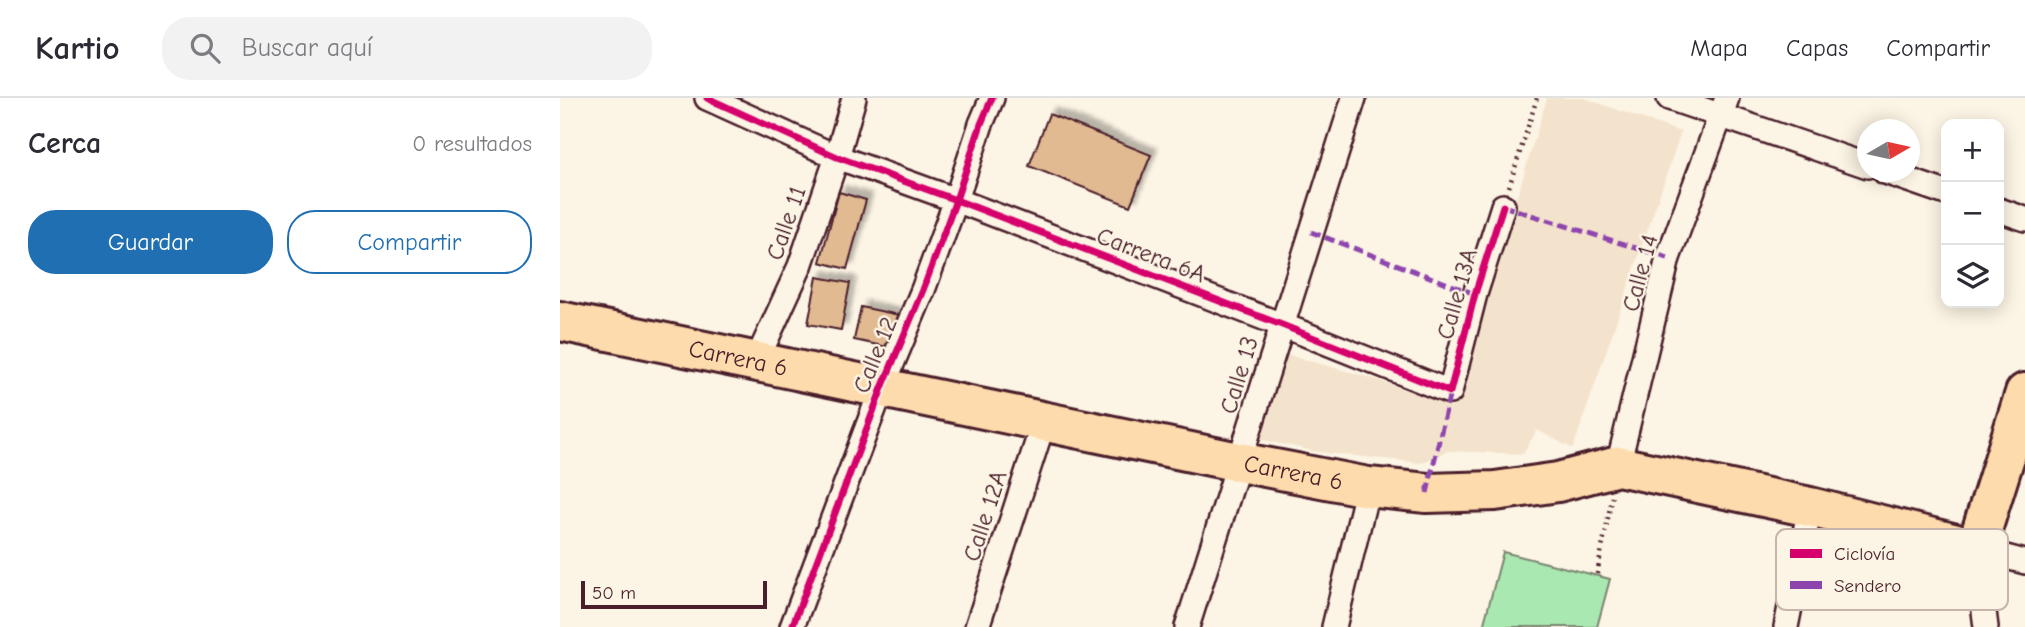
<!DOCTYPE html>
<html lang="es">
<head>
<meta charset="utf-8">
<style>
  :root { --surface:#fff; --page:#f2f2f3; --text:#2b2b33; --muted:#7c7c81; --line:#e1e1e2; --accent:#1f6fb2 }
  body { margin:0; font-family:"Comic Neue",sans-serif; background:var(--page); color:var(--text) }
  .controls { position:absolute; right:21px; top:21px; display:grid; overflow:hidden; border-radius:14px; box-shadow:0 4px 18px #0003 }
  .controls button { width:63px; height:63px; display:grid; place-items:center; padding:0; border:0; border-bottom:2px solid var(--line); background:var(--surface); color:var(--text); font:35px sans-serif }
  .compass { position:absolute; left:1297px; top:21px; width:63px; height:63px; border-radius:50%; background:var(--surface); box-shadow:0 4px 18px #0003; rotate:81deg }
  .scale { position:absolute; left:21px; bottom:18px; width:186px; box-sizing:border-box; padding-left:7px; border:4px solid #4a1f2b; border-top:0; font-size:19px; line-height:24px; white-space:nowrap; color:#4a1f2b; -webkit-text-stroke:5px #fcf5e5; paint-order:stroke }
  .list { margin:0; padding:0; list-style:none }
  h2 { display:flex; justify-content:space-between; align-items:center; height:91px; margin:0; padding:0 28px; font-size:30px }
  h2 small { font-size:23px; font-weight:400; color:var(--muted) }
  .actions { display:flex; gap:14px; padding:21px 28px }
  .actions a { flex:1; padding:16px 0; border:2px solid var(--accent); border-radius:28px; text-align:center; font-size:24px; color:var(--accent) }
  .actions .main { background:var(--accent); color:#fff }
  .icon { flex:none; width:38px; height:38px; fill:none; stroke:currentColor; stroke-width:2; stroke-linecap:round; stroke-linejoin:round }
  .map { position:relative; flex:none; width:1465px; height:529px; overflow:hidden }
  header { display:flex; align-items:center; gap:42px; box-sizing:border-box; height:98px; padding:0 35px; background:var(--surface); border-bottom:2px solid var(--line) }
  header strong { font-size:33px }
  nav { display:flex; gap:38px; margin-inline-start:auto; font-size:24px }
  .search { width:490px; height:63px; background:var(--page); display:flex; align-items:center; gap:18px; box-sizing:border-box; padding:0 24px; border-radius:28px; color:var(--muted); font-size:26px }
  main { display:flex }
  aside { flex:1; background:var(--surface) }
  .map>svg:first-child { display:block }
  .built { fill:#f4e3cc }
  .green { fill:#a9e8b0; stroke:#7a846e; stroke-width:2 }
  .building { fill:#e1ba92; stroke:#4a1f2b; stroke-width:2; filter:url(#shadow) }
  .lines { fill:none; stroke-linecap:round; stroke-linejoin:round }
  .street-casing { stroke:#4a1f2b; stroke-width:28 }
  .highway-casing { stroke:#4a1f2b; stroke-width:44 }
  .path { stroke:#4a1f2b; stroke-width:4.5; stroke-dasharray:2 5; stroke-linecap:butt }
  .street { stroke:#fcf5e5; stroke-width:23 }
  .highway { stroke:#fedbac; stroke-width:38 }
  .quiet { stroke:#8e44ad; stroke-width:5; stroke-dasharray:10 5; stroke-linecap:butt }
  .cycleway-casing { stroke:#fcf5e5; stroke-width:11 }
  .cycleway { stroke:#d6006c; stroke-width:7 }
  .labels { text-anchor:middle; stroke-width:5; stroke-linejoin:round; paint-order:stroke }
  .street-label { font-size:24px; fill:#4a1f2b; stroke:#fcf5e5 }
  .key { fill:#fcf5e5; stroke:#c7b5ad; stroke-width:2 }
  .key-label { font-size:19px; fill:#4a1f2b }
</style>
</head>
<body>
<header>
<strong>Kartio</strong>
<div class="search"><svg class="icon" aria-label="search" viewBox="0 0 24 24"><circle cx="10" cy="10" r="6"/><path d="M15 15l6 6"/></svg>Buscar aquí</div>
<nav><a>Mapa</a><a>Capas</a><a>Compartir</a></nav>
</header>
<main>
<aside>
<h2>Cerca<small>0 resultados</small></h2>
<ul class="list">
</ul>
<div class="actions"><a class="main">Guardar</a><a>Compartir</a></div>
</aside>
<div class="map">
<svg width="1465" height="529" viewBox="0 0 1465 529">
  <defs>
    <filter id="shadow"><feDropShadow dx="6" dy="-6" stdDeviation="2" flood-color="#0004"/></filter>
  </defs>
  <rect width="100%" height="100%" fill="#fcf5e5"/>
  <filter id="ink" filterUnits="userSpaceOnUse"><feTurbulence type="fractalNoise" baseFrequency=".0143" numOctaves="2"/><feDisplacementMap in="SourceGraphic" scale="14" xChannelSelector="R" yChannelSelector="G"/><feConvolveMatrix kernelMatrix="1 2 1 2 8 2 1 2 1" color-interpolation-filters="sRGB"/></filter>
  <g filter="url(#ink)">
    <path class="built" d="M 987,0 L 1024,0 L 1121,34 L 1013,351 L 977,332 L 963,356 L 888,353 L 861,365 L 758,354 L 699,341 L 725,256 L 815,281 L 893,309 Z"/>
    <path class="green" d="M 943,454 L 1050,481 L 1037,529 L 923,529 Z"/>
    <g class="building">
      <path d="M 489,16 L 591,57 L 570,108 L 469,68 Z"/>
      <path d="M 279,94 L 306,102 L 287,171 L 260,164 Z"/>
      <path d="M 257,179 L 290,185 L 281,232 L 248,226 Z"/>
      <path d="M 301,209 L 344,218 L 337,251 L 294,242 Z"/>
    </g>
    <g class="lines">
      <g class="street-casing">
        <g id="street">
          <path d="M 147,0 L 277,59 L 396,102 L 722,227 L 890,294 L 915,196 L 943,108"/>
          <path d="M 1109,0 L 1308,68"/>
          <path d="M 1325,74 L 1386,95"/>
          <path d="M 1439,112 L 1465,121"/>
          <path d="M 196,264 L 240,168 L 277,59 L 294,0"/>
          <path d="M 1058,368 L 1108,160 L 1167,0"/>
          <path d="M 232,529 L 322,290 L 363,192 L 396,102 L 421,26 L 432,0"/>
          <path d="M 417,529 L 484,323"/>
          <path d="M 627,529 L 794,0"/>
          <path d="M 774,529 L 808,389"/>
          <path d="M 1226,529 L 1250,409"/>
          <path d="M 1426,529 L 1416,451 L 1465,464"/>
        </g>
      </g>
      <g class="highway-casing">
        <g id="highway">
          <path id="s1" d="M 0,223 L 679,364 L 808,389 L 867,395 L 935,393 L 998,384 L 1058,368 L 1250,409 L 1416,451 L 1465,295"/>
        </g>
      </g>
      <g class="path">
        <path d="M 949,89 L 977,0"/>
        <path d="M 1037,476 L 1052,399"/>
      </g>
      <use href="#street" class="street"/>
      <use href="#highway" class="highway"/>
      <g class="quiet">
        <path d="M 943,108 L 1108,160"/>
        <path d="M 751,134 L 915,196"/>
        <path d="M 867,395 L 890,294"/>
      </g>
      <g class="cycleway-casing">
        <g id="cycleway">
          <path d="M 147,0 L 277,59 L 396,102 L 722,227 L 890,294 L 915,196 L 943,108"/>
          <path d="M 232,529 L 322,290 L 363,192 L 396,102 L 421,26 L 432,0"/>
        </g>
      </g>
      <use href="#cycleway" class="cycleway"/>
    </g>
  </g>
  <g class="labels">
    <g class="street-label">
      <text transform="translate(226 125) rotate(-71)" y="8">Calle 11</text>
      <text transform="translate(591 157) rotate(21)" y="8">Carrera 6A</text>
      <text transform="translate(1080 175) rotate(-75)" y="8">Calle 14</text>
      <text transform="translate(897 196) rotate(-74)" y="8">Calle 13A</text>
      <text transform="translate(315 257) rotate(-68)" y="8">Calle 12</text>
      <text dy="8" stroke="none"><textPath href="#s1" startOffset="182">Carrera 6</textPath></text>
      <text transform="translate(679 277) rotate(-73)" y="8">Calle 13</text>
      <text dy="8" stroke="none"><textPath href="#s1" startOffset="749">Carrera 6</textPath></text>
      <text transform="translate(425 418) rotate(-72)" y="8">Calle 12A</text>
    </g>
  </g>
  <rect x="1216" y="431" width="232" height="81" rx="10" class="key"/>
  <rect x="1230" y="451" width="32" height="9" fill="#d6006c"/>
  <rect x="1230" y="483" width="32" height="8" fill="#8e44ad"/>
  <g class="key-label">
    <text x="1274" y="462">Ciclovía</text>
    <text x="1274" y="494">Sendero</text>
  </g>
</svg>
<div class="controls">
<button>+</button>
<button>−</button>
<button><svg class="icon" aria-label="layers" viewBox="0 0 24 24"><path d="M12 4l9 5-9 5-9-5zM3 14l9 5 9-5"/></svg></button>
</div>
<svg class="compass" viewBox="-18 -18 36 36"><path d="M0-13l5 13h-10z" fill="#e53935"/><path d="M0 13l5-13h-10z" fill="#7c7c81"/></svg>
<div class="scale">50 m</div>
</div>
</main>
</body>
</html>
